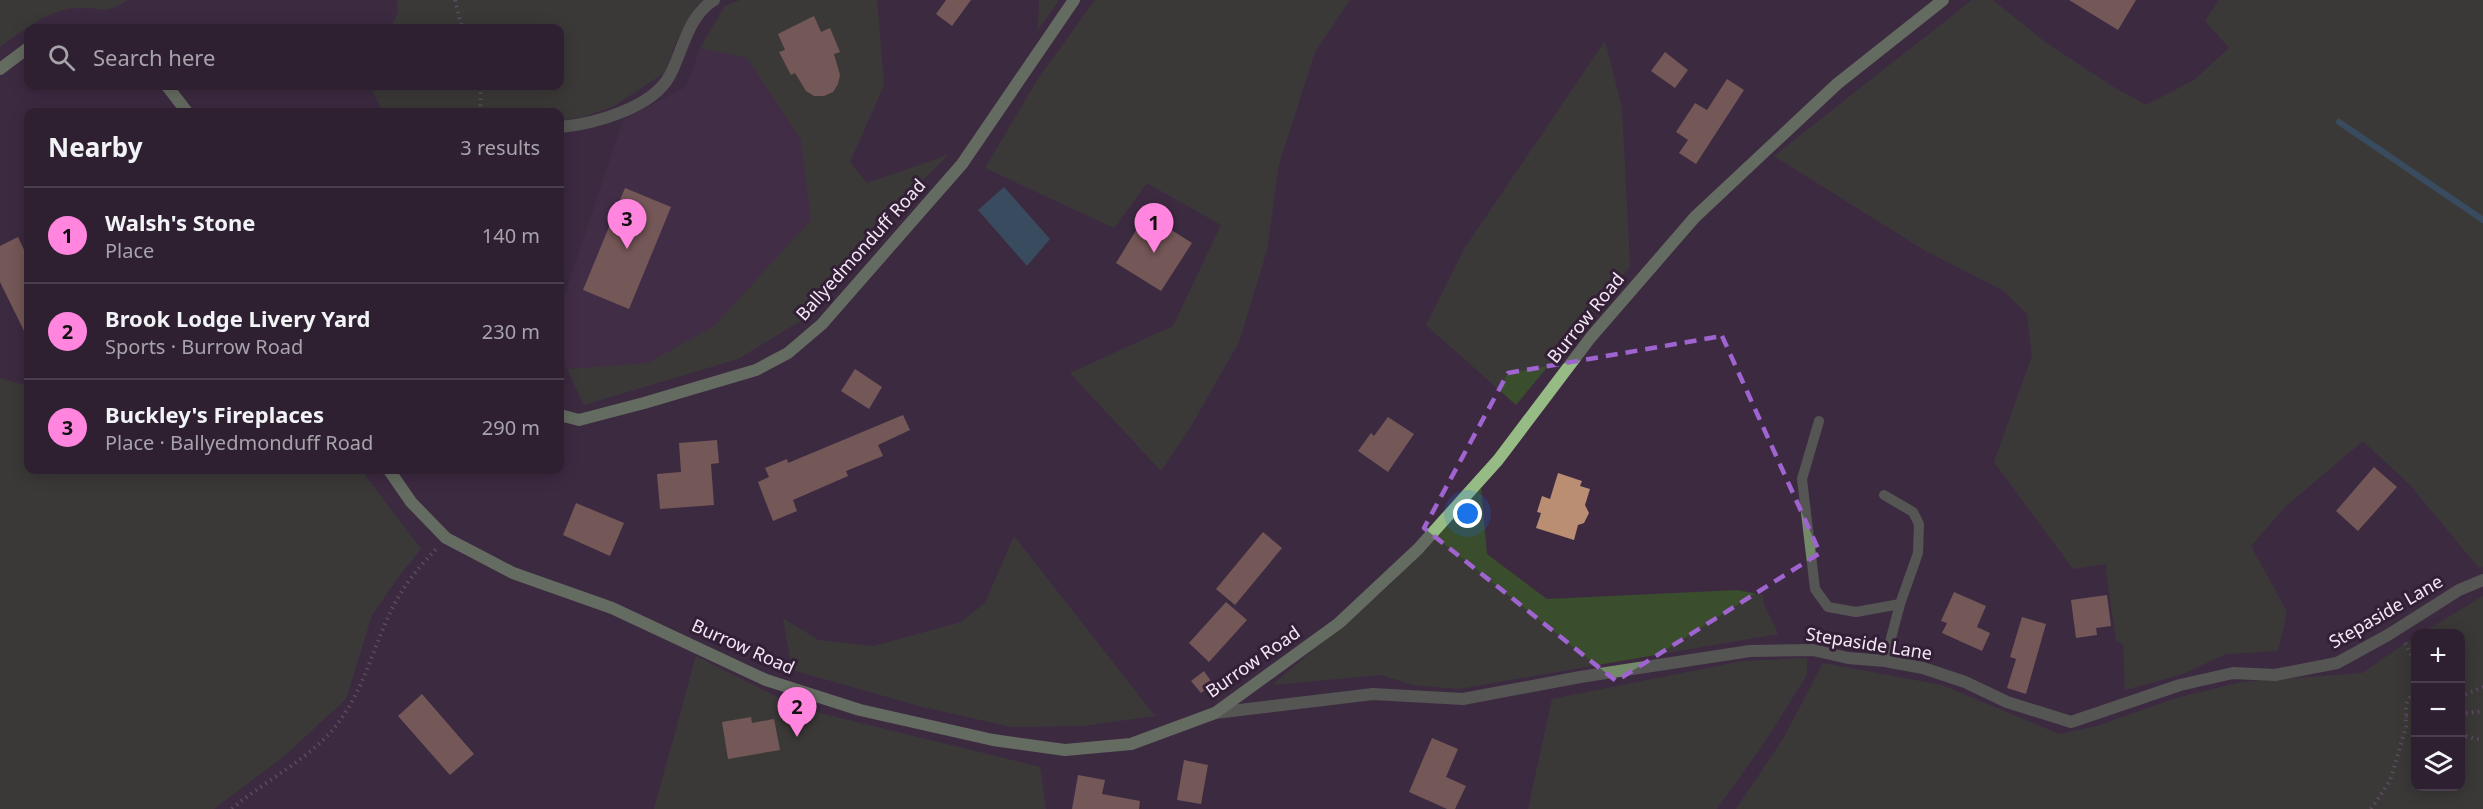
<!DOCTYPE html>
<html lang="en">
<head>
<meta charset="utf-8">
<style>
  :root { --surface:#2e2031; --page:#3a2d3d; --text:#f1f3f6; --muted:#a7a3ab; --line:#493e4d; --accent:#ff85de }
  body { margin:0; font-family:"Noto Sans",sans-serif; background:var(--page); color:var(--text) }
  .controls { position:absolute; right:18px; bottom:18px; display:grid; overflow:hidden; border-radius:12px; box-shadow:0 3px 15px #0003 }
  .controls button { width:54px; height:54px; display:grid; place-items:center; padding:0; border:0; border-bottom:2px solid var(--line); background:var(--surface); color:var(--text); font:30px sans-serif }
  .you { position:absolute; left:1468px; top:514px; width:21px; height:21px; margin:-15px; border:4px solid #fff; border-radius:50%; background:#1a73e8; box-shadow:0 0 0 9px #1a73e833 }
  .badge { display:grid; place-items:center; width:39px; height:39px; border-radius:50%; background:var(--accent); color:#111; font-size:20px; font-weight:700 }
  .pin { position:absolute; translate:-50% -50px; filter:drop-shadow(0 2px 3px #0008) }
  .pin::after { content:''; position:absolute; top:32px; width:21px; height:18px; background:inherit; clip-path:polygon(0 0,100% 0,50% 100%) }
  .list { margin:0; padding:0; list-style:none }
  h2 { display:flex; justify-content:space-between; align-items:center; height:78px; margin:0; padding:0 24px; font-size:26px }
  h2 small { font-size:20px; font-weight:400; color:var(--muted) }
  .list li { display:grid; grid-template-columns:39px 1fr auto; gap:18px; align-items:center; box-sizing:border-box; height:96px; padding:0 24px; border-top:2px solid var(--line) }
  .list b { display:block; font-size:22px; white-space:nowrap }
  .list p { margin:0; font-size:20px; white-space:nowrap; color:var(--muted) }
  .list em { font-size:20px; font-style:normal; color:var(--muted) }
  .icon { flex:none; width:33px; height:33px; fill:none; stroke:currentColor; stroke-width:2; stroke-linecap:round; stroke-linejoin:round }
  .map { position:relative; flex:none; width:2483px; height:809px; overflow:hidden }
  .search { position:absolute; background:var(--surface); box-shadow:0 3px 15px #0003; left:24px; top:24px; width:540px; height:66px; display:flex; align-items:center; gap:15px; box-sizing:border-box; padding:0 21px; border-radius:12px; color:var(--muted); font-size:22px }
  .panel { position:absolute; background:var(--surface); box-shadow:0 3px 15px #0003; left:24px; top:108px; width:540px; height:366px; border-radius:12px }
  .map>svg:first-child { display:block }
  .built { fill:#49324e }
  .green { fill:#3a4d2d }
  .water { fill:#377381 }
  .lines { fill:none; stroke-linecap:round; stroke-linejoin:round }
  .stream { stroke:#377381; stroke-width:6 }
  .building { fill:#b98e72 }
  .path { stroke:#827286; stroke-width:4; stroke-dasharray:1.5 4.5; stroke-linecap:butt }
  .lane { stroke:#738a68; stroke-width:10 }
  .street { stroke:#738a68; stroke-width:12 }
  .secondary { stroke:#96bb85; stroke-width:12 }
  .marked { fill:none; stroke:#9f64d0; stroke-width:4.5; stroke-dasharray:12 8; stroke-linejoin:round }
  .labels { text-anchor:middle; stroke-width:6; stroke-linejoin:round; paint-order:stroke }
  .street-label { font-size:18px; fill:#f3e7f6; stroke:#332037 }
</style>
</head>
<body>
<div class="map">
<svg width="2483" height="809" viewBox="0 0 2483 809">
  <rect width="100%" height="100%" fill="#3d2a41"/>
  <path class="built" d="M 700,48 L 747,58 L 801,141 L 811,220 L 714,326 L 648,363 L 567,369 L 560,355 L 560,294 L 565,294 L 623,120 L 686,87 Z"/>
  <g class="green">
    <path d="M 0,0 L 128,0 C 100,17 103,6 75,8 C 50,9 19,33 0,47 Z"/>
    <path d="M 397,0 L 704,0 L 696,6 L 678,38 L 664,73 L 614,106 L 583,117 L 560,121 L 560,112 L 383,112 L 370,86 L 560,86 L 560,28 L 390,28 L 398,13 Z"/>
    <path d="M 740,0 L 877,0 L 884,85 L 850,162 L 867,183 L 948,155 L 883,220 L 802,320 L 738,359 L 584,405 L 567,369 L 648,363 L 714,326 L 811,220 L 801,140 L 747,58 L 700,48 L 725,6 Z"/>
    <path d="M 1039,0 L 1059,0 L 1038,30 Z"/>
    <path d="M 1095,0 L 1350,0 L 1315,52 L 1279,164 L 1267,250 L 1239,342 L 1190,428 L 1161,471 L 1070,373 L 1173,326 L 1221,225 L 1147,183 L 1114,228 L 985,168 L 1038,79 Z"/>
    <path d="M 1972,0 L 1993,0 L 2045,42 L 2112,86 L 2146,105 L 2194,80 L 2229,48 L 2205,21 L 2219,0 L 2483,0 L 2483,567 L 2480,569 L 2409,484 L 2363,441 L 2286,506 L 2251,546 L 2287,612 L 2278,651 L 2226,654 L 2183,674 L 2125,690 L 2123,644 L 2116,641 L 2106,570 L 2107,564 L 2073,569 L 1994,462 L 2032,356 L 2027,314 L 2004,291 L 1924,250 L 1774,156 Z"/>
    <path d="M 1605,41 L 1622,108 L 1630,267 L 1516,405 L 1426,325 L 1464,249 Z"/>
    <path d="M 0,378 L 28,386 L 28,470 L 361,470 L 421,549 L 399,576 L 372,615 L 346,699 L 283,757 L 214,809 L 0,809 Z"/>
    <path d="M 1481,488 L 1487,554 L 1547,599 L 1737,590 L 1764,595 L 1763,602 L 1778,634 L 1458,689 L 1413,685 L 1381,675 L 1272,685 L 1381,593 L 1421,554 Z"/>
    <path d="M 1014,536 L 1155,716 L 1083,726 L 1011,727 L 919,706 L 792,670 L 783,618 L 818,640 L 874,646 L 961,622 L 985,603 Z"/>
    <path d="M 2483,596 L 2483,809 L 1736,809 L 1783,739 L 1823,663 L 1942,685 L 2059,734 L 2097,726 L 2176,698 L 2242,682 L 2362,673 L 2415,637 L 2416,786 L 2460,786 L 2460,634 L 2422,633 Z"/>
    <path d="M 696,656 L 799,708 L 1040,767 L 1046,809 L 654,809 Z"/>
    <path d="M 1807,658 L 1807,675 L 1764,743 L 1717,809 L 1528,809 L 1552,699 L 1743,661 Z"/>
  </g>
  <path class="water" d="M 1004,187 L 1050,239 L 1027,266 L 978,210 Z"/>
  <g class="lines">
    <path class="stream" d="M 2339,122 L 2483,220"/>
  </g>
  <g class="building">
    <path d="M 946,0 L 971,0 L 952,26 L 936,14 Z"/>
    <path d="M 2069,0 L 2136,0 L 2118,30 Z"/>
    <path d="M 814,16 L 821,32 L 830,28 L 840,52 L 834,54 L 840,75 L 838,84 L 833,92 L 824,96 L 814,96 L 806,91 L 795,73 L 791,75 L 779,52 L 785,50 L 778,34 Z"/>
    <path d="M 1665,52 L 1688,70 L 1675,88 L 1651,71 Z"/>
    <path d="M 1727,79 L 1744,90 L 1696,164 L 1679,153 L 1688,140 L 1676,132 L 1695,103 L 1707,110 Z"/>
    <path d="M 625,188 L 671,207 L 629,309 L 583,290 Z"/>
    <path d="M 1146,214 L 1192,243 L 1161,291 L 1116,263 Z"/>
    <path d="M 18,237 L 28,258 L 28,339 L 0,282 L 0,246 Z"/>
    <path d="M 855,369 L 882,387 L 869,409 L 841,391 Z"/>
    <path d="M 903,415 L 910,430 L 878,445 L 883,456 L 846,471 L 848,476 L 793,500 L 797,511 L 773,521 L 758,482 L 769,477 L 765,468 L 787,459 L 788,463 Z"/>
    <path d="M 1388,417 L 1414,434 L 1388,472 L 1358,451 L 1371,433 L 1374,436 Z"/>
    <path d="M 717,440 L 719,463 L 711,464 L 714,505 L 660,509 L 657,474 L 681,472 L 679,443 Z"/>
    <path d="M 2374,467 L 2397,487 L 2358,531 L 2336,511 Z"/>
    <path d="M 1558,473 L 1582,481 L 1580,486 L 1590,489 L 1585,505 L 1589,513 L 1584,523 L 1578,525 L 1574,540 L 1536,528 L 1541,513 L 1537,512 L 1542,496 L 1550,499 Z"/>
    <path d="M 576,503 L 624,523 L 610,556 L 563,535 Z"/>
    <path d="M 1263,532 L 1282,548 L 1235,605 L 1216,589 Z"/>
    <path d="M 1954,592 L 1986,606 L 1977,627 L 1990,633 L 1982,651 L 1942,633 L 1947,623 L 1941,621 Z"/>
    <path d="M 2107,595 L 2111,626 L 2096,628 L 2097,635 L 2076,638 L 2071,600 Z"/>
    <path d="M 1226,602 L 1247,620 L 1209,662 L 1189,643 Z"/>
    <path d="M 2022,617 L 2046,624 L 2026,694 L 2007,688 L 2016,659 L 2010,657 Z"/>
    <path d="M 1204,671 L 1213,684 L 1201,693 L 1191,681 Z"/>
    <path d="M 422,694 L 474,754 L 450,775 L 398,716 Z"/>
    <path d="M 751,717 L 752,723 L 774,719 L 780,750 L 728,759 L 722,722 Z"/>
    <path d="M 1432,738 L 1458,749 L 1446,777 L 1466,786 L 1455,809 L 1447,809 L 1409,792 Z"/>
    <path d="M 1184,760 L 1208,765 L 1201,804 L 1177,800 Z"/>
    <path d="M 1078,775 L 1105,780 L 1102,794 L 1140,801 L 1139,809 L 1072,809 Z"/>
  </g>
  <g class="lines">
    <g class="path">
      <path d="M 455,0 L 462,28"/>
      <path d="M 480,112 L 481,86"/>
      <path d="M 2405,643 L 2416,664"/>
      <path d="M 2460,697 L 2483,687"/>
      <path d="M 2460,714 L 2483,711"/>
      <path d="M 2406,716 L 2416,718"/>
      <path d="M 2460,734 L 2475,739 L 2483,739"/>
      <path d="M 232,809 C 267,778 314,758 341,719 C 370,679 377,628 404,588 C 413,574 425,561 436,549"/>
      <path d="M 2371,809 L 2390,781 L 2406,727 L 2406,704 L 2416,686"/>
    </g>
    <g class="lane">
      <path d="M 1819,421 L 1802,479 L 1815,589 L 1828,607 L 1856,612 L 1900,604"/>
      <path d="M 1884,495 L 1913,512 L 1919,524 L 1918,553 L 1900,604 L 1885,661"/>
    </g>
    <g class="street">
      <path d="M 560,127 C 594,124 653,108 670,75 C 683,50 688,16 714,0"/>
      <path d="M 1215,713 L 1373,694 L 1463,699 L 1580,677 L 1750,651 L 1813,650 L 1848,658 L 1885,661 L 1923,668 L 1965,682 L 2007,702 L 2071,722 L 2180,685 L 2233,673 L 2275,675 L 2337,663 L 2388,635 L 2459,590 L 2483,580"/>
    </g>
    <g class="secondary">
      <path d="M 0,69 L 28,48"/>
      <path d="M 167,86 L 187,112"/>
      <path d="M 560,415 L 579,420 L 644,403 L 756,370 L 788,353 L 822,324 L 962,164 L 1074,0"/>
      <path d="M 389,470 L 411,502 L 446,538 L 513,573 L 612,608 L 766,680 L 860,710 L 993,740 L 1065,750 L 1131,744 L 1215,713 L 1339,623 L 1418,549 L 1498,460 L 1591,337 L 1695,217 L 1837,84 L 1943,0"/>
    </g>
  </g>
  <path d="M0 0H2483V809H0ZM 1722,336 L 1820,553 L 1616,681 L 1424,528 L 1508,373 Z" fill="#3d2a41" fill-opacity=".55" fill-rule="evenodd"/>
  <path class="marked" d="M 1722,336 L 1820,553 L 1616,681 L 1424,528 L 1508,373 Z"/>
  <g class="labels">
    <g class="street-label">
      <text transform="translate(861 250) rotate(-48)" y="6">Ballyedmonduff Road</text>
      <text transform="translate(1586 318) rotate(-51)" y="6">Burrow Road</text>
      <text transform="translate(2386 612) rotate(-30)" y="6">Stepaside Lane</text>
      <text transform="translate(1869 644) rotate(9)" y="6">Stepaside Lane</text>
      <text transform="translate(743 647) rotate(24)" y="6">Burrow Road</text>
      <text transform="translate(1253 662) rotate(-35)" y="6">Burrow Road</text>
    </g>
  </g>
</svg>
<div class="controls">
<button>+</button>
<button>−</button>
<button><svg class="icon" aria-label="layers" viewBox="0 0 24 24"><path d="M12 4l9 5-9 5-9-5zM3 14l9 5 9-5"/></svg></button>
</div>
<div class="you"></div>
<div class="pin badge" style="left:1154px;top:253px">1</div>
<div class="pin badge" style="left:797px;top:737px">2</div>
<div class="pin badge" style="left:627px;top:249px">3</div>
<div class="search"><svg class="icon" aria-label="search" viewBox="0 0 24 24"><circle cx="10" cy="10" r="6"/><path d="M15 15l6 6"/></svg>Search here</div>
<section class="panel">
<h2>Nearby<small>3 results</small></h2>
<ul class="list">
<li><span class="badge">1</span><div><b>Walsh's Stone</b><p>Place</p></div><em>140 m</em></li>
<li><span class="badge">2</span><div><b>Brook Lodge Livery Yard</b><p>Sports · Burrow Road</p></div><em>230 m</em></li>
<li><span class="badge">3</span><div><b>Buckley's Fireplaces</b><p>Place · Ballyedmonduff Road</p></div><em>290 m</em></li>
</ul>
</section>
</div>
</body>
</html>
